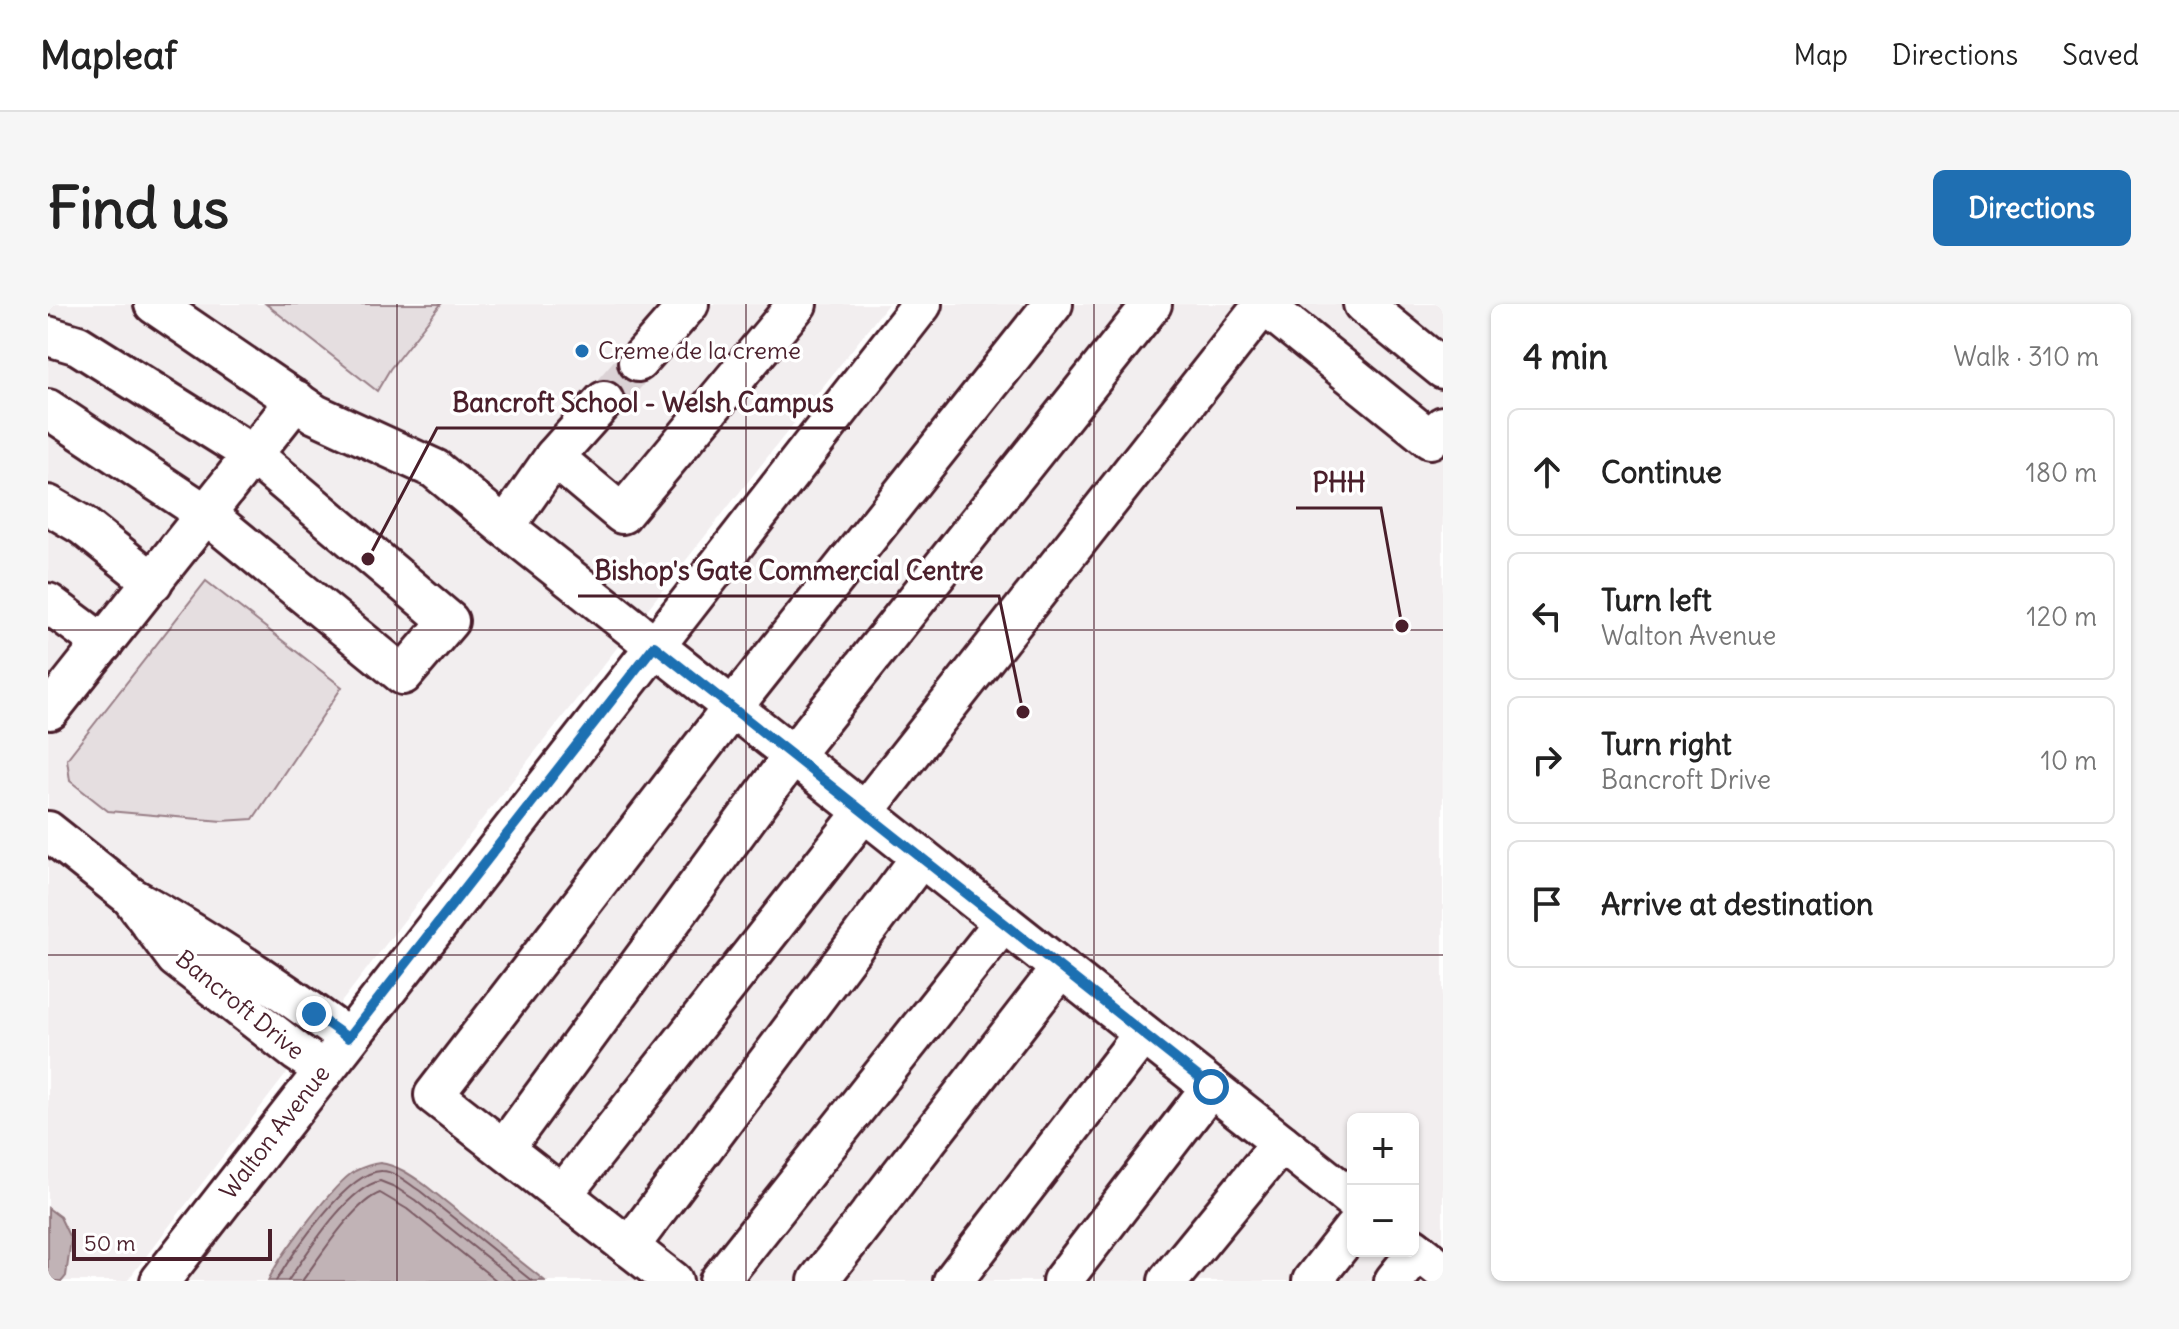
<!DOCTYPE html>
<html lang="en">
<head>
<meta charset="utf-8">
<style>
  :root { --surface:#fff; --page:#f6f6f6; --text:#222; --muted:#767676; --line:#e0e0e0; --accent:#1f6fb2 }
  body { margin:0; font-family:Delius,sans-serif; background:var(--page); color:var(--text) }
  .controls { position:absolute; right:24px; bottom:24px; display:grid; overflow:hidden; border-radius:12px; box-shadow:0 2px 6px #0004 }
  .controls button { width:72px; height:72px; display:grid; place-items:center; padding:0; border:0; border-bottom:2px solid var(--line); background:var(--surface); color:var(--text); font:40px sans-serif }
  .scale { position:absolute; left:24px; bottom:20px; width:200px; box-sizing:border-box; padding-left:8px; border:4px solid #4a1f2b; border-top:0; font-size:22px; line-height:28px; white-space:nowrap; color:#4a1f2b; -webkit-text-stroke:6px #fff; paint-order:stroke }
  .stop { position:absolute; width:24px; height:24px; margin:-18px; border:6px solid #1f6fb2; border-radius:50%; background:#fff }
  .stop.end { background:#1f6fb2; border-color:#fff; box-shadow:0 2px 8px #0008 }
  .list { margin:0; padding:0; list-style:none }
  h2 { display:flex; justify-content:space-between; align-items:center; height:104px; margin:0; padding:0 32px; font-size:34px }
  h2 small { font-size:26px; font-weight:400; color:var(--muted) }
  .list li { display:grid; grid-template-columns:52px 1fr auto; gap:24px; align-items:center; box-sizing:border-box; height:128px; margin:0 16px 16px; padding:0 16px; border:2px solid var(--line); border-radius:12px }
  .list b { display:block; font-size:30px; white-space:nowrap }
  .list p { margin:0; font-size:26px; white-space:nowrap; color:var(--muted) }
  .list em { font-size:26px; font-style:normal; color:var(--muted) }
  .icon { flex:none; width:44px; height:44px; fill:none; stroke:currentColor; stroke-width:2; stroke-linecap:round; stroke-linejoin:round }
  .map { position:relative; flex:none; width:1395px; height:977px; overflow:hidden; border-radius:12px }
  header { display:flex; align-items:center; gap:48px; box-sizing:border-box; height:112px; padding:0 40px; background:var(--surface); border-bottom:2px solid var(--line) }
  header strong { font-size:38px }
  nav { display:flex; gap:44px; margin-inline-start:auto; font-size:28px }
  .intro { display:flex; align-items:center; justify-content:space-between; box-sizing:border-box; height:192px; padding:0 48px }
  h1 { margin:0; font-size:56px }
  .button { padding:20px 36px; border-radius:12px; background:var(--accent); color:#fff; font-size:28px; font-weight:700 }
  main { display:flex; gap:48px; padding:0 48px }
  aside { flex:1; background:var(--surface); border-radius:12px; box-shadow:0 2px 6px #0004 }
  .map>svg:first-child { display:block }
  .built { fill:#f2eeef; fill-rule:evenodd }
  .green { fill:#e5dee0; stroke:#987e86; stroke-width:2 }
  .water { fill:#c1b3b6; stroke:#91787e; stroke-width:2 }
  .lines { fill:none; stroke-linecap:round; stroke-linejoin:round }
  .shore { stroke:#7a5a63; stroke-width:2 }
  .minor-tunnel { stroke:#dbd2d5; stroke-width:38; stroke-dasharray:38 19; stroke-linecap:butt }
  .minor-casing { stroke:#4a1f2b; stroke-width:44 }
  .minor { stroke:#fff; stroke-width:38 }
  .route { stroke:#1f6fb2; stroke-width:10 }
  .grid { fill:none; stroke:#4a1f2b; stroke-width:2; stroke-opacity:0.55 }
  .poi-dot { fill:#1f6fb2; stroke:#fff; stroke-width:3 }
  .labels { text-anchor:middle; stroke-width:7; stroke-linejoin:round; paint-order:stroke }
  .poi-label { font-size:24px; fill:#4a1f2b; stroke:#fff; text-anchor:start }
  .street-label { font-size:24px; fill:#4a1f2b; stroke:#fff }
  .leader { fill:none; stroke:#4a1f2b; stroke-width:3 }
  .callout-dot { fill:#4a1f2b; stroke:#fff; stroke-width:3 }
  .callout-label { font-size:26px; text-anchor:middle; font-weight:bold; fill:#4a1f2b; stroke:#fff; stroke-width:7; stroke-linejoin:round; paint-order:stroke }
</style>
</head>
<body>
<header>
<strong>Mapleaf</strong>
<nav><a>Map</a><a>Directions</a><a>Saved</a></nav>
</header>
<div class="intro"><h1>Find us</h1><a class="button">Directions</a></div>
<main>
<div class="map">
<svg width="1395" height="977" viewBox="0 0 1395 977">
  <rect width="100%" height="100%" fill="#fff"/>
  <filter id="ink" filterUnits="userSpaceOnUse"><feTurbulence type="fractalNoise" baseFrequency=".0125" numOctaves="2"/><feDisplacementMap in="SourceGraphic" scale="16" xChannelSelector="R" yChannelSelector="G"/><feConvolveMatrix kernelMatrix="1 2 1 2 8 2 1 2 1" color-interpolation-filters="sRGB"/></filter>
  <g filter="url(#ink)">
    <g class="built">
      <path d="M 0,0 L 840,0 L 438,510 L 79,977 L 0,977 Z"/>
      <path d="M 872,0 L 1395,0 L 1395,977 L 112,977 ZM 1305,815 L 1365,815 L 1365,947 L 1305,947 Z"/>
    </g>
    <g class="green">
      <path d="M 218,0 L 393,0 L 342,65 L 329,87 Z"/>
      <path d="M 158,277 L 294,383 L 205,515 L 174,517 L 60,507 L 22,477 L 19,455 Z"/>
    </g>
    <g class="water">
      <path d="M 332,859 C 349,861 363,871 377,881 L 497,977 L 220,977 C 230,954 286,879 307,867 C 315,863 323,860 332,859 Z"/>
      <path d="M 0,904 L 12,913 L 23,936 L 18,972 L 14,977 L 0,977 Z"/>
    </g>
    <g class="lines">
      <g class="shore">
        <path d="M 228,977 C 245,949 300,866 334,867 C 347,867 361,880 372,887 L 484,977"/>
        <path d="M 240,977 C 259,949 299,884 332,877 L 347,883 L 367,896 L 468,977"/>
        <path d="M 254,977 C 272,953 305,899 332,889 L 359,905 L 449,977"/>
      </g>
      <path class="minor-tunnel" d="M 556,97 L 590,58"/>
      <g class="minor-casing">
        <g id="minor">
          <path d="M 106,0 L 267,110 L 387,165 L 457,223 L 506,153 L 574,210 L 749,0"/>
          <path d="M 1315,0 L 1395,65"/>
          <path d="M 1216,1 L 1382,135 L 1395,122"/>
          <path d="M 0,32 L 30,41 L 205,151 L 401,317 L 355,371 L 158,210 L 0,105"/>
          <path d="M 590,58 L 641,0"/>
          <path d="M 506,153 L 556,97"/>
          <path d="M 0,201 L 34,221 L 105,278"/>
          <path d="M 457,223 L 1305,896"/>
          <path d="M 0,299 L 55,340"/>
          <path d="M 0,405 L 2,406 L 248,96"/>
          <path d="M 0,527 L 83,593"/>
          <path d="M 276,766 L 249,748 L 128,654 L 83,593 C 159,635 230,683 300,734"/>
          <path d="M 456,845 L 745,451 L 1104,0"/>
          <path d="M 514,891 L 1216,0"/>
          <path d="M 581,943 L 873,553"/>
          <path d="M 1365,943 L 1395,967"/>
          <path id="s1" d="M 112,977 C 364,650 619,325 874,0"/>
          <path d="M 625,977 L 386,791 L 684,404 L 1005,0"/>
          <path d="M 671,977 L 955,619"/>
          <path d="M 770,977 L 1013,664"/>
          <path d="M 905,977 L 1095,730"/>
          <path d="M 1014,977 L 1163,783"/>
          <path d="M 1120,977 L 1233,839"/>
          <path d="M 1264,977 L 1305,925"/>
          <path d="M 1346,977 L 1370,947"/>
        </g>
      </g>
      <use href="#minor" class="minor"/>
    </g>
  </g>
  <g class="lines" filter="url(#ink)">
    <path class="route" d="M 266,710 L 300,734 L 606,342 L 1163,783"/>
  </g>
  <path class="grid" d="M 349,0 L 349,977M 698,0 L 698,977M 1046,0 L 1046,977M 0,326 L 1395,326M 0,651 L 1395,651"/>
  <circle class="poi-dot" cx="534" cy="47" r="8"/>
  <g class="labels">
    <g class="poi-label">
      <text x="550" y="55">Creme de la creme</text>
    </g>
    <g class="street-label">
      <text transform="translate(192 701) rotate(39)" y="8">Bancroft Drive</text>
      <text dy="8" stroke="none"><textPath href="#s1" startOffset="188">Walton Avenue</textPath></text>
    </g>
  </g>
  <path class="leader" d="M320 255L389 124H802M1354 322L1333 204H1248M975 408L951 292H530"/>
  <g class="callout-dot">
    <circle cx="320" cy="255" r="8"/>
    <circle cx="1354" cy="322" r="8"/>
    <circle cx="975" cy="408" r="8"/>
  </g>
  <g class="callout-label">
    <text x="595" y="108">Bancroft School - Welsh Campus</text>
    <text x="1291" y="188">PHH</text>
    <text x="741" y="276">Bishop's Gate Commercial Centre</text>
  </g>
</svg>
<div class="controls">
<button>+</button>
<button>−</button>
</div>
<div class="scale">50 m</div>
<div class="stop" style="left:1163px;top:783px"></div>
<div class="stop end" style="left:266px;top:710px"></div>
</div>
<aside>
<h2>4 min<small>Walk · 310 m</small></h2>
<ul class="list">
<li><svg class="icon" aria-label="ahead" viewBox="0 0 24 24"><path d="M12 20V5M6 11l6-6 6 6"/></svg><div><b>Continue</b></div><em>180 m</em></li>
<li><svg class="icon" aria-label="left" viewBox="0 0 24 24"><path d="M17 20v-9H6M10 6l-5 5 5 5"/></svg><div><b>Turn left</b><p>Walton Avenue</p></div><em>120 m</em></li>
<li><svg class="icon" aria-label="right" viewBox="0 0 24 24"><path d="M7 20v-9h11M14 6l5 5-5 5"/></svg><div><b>Turn right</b><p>Bancroft Drive</p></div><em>10 m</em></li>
<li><svg class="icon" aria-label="arrive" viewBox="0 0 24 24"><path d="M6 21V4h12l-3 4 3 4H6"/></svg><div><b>Arrive at destination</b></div></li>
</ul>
</aside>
</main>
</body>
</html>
